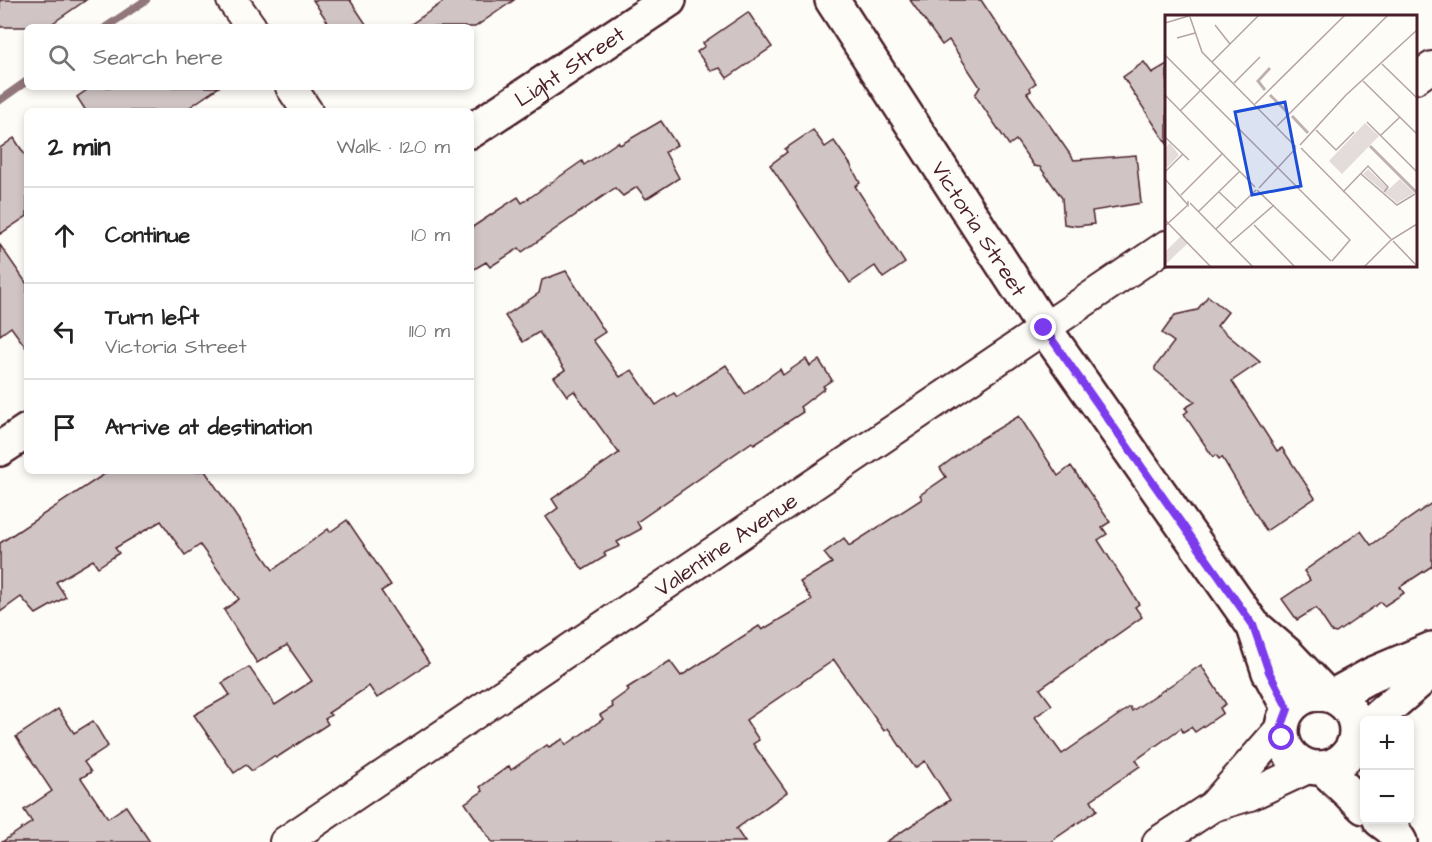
<!DOCTYPE html>
<html lang="en">
<head>
<meta charset="utf-8">
<style>
  :root { --surface:#fff; --page:#f2f2f2; --text:#222; --muted:#767676; --line:#e0e0e0 }
  body { margin:0; font-family:"Architects Daughter",sans-serif; background:var(--page); color:var(--text) }
  .controls { position:absolute; right:18px; bottom:18px; display:grid; overflow:hidden; border-radius:9px; box-shadow:0 3px 9px #0003 }
  .controls button { width:54px; height:54px; display:grid; place-items:center; padding:0; border:0; border-bottom:2px solid var(--line); background:var(--surface); color:var(--text); font:30px sans-serif }
  .stop { position:absolute; width:18px; height:18px; margin:-14px; border:4px solid #7c3aed; border-radius:50%; background:#fff }
  .stop.end { background:#7c3aed; border-color:#fff; box-shadow:0 2px 6px #0008 }
  .list { margin:0; padding:0; list-style:none }
  h2 { display:flex; justify-content:space-between; align-items:center; height:78px; margin:0; padding:0 24px; font-size:26px }
  h2 small { font-size:20px; font-weight:400; color:var(--muted) }
  .list li { display:grid; grid-template-columns:39px 1fr auto; gap:18px; align-items:center; box-sizing:border-box; height:96px; padding:0 24px; border-top:2px solid var(--line) }
  .list b { display:block; font-size:22px; white-space:nowrap }
  .list p { margin:0; font-size:20px; white-space:nowrap; color:var(--muted) }
  .list em { font-size:20px; font-style:normal; color:var(--muted) }
  .icon { flex:none; width:33px; height:33px; fill:none; stroke:currentColor; stroke-width:2; stroke-linecap:round; stroke-linejoin:round }
  .map { position:relative; flex:none; width:1432px; height:842px; overflow:hidden }
  .search { position:absolute; background:var(--surface); box-shadow:0 3px 9px #0003; left:24px; top:24px; width:450px; height:66px; display:flex; align-items:center; gap:15px; box-sizing:border-box; padding:0 21px; border-radius:9px; color:var(--muted); font-size:22px }
  .panel { position:absolute; background:var(--surface); box-shadow:0 3px 9px #0003; left:24px; top:108px; width:450px; height:366px; border-radius:9px }
  .map>svg:first-child { display:block }
  .lines { fill:none; stroke-linecap:round; stroke-linejoin:round }
  .stream { stroke:#91777b; stroke-width:8 }
  .building { fill:#d0c5c4; stroke:#4a1f2b; stroke-width:1.5 }
  .street-casing { stroke:#4a1f2b; stroke-width:34 }
  .secondary-casing { stroke:#4a1f2b; stroke-width:38 }
  .street { stroke:#fdfcf7; stroke-width:30 }
  .secondary { stroke:#fdfcf7; stroke-width:33 }
  .route { stroke:#7c3aed; stroke-width:8 }
  .labels { text-anchor:middle; stroke-width:6; stroke-linejoin:round; paint-order:stroke }
  .street-label { font-size:22px; fill:#4a1f2b; stroke:#fdfcf7 }
  .inset-river { fill:none; stroke:#c0b1b1; stroke-width:3 }
  .inset-road { fill:none; stroke:#b5a4a5; stroke-width:1.5 }
  .view { fill:#1d4ed8; fill-opacity:0.15; stroke:#1d4ed8; stroke-width:3 }
  .inset-edge { fill:none; stroke:#4a1f2b; stroke-width:3 }
</style>
</head>
<body>
<div class="map">
<svg width="1432" height="842" viewBox="0 0 1432 842">
  <rect width="100%" height="100%" fill="#fdfcf7"/>
  <filter id="ink" filterUnits="userSpaceOnUse"><feTurbulence type="fractalNoise" baseFrequency=".0167" numOctaves="2"/><feDisplacementMap in="SourceGraphic" scale="12" xChannelSelector="R" yChannelSelector="G"/><feConvolveMatrix kernelMatrix="1 2 1 2 8 2 1 2 1" color-interpolation-filters="sRGB"/></filter>
  <g filter="url(#ink)">
    <g class="lines">
      <g class="stream">
        <path d="M 106,27 L 146,0"/>
        <path d="M 0,100 L 27,81"/>
      </g>
    </g>
    <g class="building">
      <path d="M 0,0 L 86,0 L 47,27 L 0,27 Z"/>
      <path d="M 313,0 L 350,0 L 368,27 L 331,27 Z"/>
      <path d="M 446,0 L 514,0 L 475,27 L 407,27 Z"/>
      <path d="M 910,0 L 981,0 L 1036,83 L 1030,87 L 1031,91 L 1027,93 L 1074,160 L 1136,155 L 1141,203 L 1092,211 L 1094,224 L 1077,226 L 1064,224 L 1062,198 L 1040,167 L 1034,166 L 1016,140 L 1009,145 L 975,95 L 980,87 L 949,40 L 942,45 Z"/>
      <path d="M 748,12 L 772,47 L 727,78 L 720,68 L 711,71 L 697,52 L 705,46 L 703,43 Z"/>
      <path d="M 1144,62 L 1152,73 L 1167,64 L 1167,144 L 1123,77 Z"/>
      <path d="M 91,87 L 219,87 L 184,111 L 86,111 L 77,97 Z"/>
      <path d="M 661,121 L 677,145 L 665,152 L 679,178 L 646,199 L 637,187 L 623,196 L 615,188 L 522,252 L 519,248 L 490,267 L 486,262 L 471,271 L 471,228 L 518,197 L 522,203 L 582,161 L 584,165 L 618,142 L 620,145 Z"/>
      <path d="M 813,130 L 825,147 L 834,141 L 850,164 L 860,183 L 855,186 L 905,263 L 883,278 L 875,266 L 850,283 L 770,165 L 787,152 L 785,149 Z"/>
      <path d="M 14,138 L 27,158 L 27,216 L 0,234 L 0,148 Z"/>
      <path d="M 0,245 L 27,284 L 27,349 L 11,327 L 0,335 Z"/>
      <path d="M 566,271 L 605,332 L 593,340 L 620,377 L 632,370 L 656,405 L 674,393 L 677,397 L 726,365 L 745,394 L 780,369 L 783,375 L 806,359 L 810,366 L 819,360 L 832,380 L 823,386 L 825,388 L 800,407 L 803,412 L 754,444 L 752,442 L 637,522 L 641,529 L 617,542 L 620,546 L 604,553 L 606,556 L 583,570 L 546,517 L 558,508 L 552,499 L 619,453 L 574,391 L 567,396 L 554,377 L 565,370 L 539,332 L 523,342 L 505,316 L 539,293 L 542,280 Z"/>
      <path d="M 1208,296 L 1228,312 L 1217,326 L 1260,362 L 1232,381 L 1277,451 L 1282,448 L 1315,498 L 1266,531 L 1222,457 L 1219,459 L 1216,455 L 1213,457 L 1184,414 L 1188,411 L 1185,408 L 1195,402 L 1155,370 L 1155,367 L 1174,342 L 1162,333 L 1175,315 L 1197,310 Z"/>
      <path d="M 1019,416 L 1058,476 L 1071,466 L 1110,522 L 1102,527 L 1107,534 L 1098,540 L 1139,604 L 1135,607 L 1142,617 L 1040,689 L 1052,705 L 1035,717 L 1062,754 L 1130,707 L 1132,711 L 1201,665 L 1226,704 L 1220,708 L 1223,713 L 1195,732 L 1191,727 L 1183,732 L 1181,728 L 1136,760 L 1140,766 L 1091,800 L 1097,810 L 1050,842 L 886,842 L 950,800 L 925,761 L 915,768 L 888,728 L 884,731 L 834,660 L 746,720 L 759,740 L 753,744 L 787,792 L 736,829 L 745,842 L 492,842 L 465,803 L 483,791 L 480,787 L 509,766 L 511,770 L 547,745 L 549,747 L 563,739 L 566,745 L 603,719 L 600,715 L 613,707 L 611,703 L 629,690 L 627,688 L 670,661 L 681,676 L 759,626 L 762,630 L 812,600 L 800,582 L 832,563 L 824,553 L 844,538 L 849,546 L 922,499 L 920,495 L 946,477 L 940,468 L 972,444 Z"/>
      <path d="M 109,471 L 205,471 L 273,570 L 328,529 L 330,532 L 347,520 L 391,585 L 381,591 L 429,663 L 377,698 L 369,686 L 328,713 L 331,715 L 325,719 L 328,724 L 276,758 L 274,756 L 252,771 L 246,765 L 234,773 L 194,715 L 230,695 L 222,683 L 249,667 L 275,705 L 312,681 L 287,645 L 257,663 L 224,610 L 239,599 L 200,545 L 185,555 L 161,521 L 115,548 L 119,553 L 98,567 L 93,560 L 56,582 L 66,597 L 36,614 L 21,597 L 0,612 L 0,543 Z"/>
      <path d="M 1432,503 L 1432,566 L 1400,587 L 1404,593 L 1384,606 L 1381,602 L 1336,633 L 1332,632 L 1316,608 L 1297,620 L 1282,599 L 1310,580 L 1304,571 L 1361,531 L 1371,545 Z"/>
      <path d="M 58,709 L 74,733 L 93,721 L 108,746 L 84,762 L 91,772 L 81,778 L 108,818 L 126,806 L 150,842 L 2,842 L 32,822 L 24,810 L 52,791 L 16,737 Z"/>
    </g>
    <g class="lines">
      <g class="street-casing">
        <g id="street">
          <path d="M 232,0 L 251,27"/>
          <path d="M 1416,78 L 1432,67"/>
          <path d="M 291,87 L 307,111"/>
          <path d="M 1213,806 L 1250,795 L 1310,767"/>
          <path id="s1" d="M 285,842 L 1166,246"/>
          <path d="M 1158,842 L 1213,806 L 1281,728"/>
        </g>
      </g>
      <g class="secondary-casing">
        <g id="secondary">
          <path id="s2" d="M 832,0 L 1044,328 L 1253,625 L 1288,655 L 1325,694"/>
          <path id="s3" d="M 471,131 L 669,0"/>
          <path d="M 0,449 L 27,431"/>
          <path d="M 1254,627 L 1269,672 L 1289,709"/>
          <circle cx="1319" cy="731" r="37"/>
          <path d="M 1333,696 L 1373,674 L 1432,649"/>
          <path d="M 1374,720 L 1432,670"/>
          <path d="M 1323,768 L 1364,807"/>
          <path d="M 1380,820 L 1392,829 L 1400,842"/>
        </g>
      </g>
      <use href="#street" class="street"/>
      <use href="#secondary" class="secondary"/>
    </g>
  </g>
  <g class="lines" filter="url(#ink)">
    <path class="route" d="M 1044,328 L 1253,625 L 1269,672 L 1288,709 L 1281,728 L 1282,738"/>
  </g>
  <g class="labels">
    <g class="street-label">
      <text dy="8" stroke="none"><textPath href="#s3" startOffset="118">Light Street</textPath></text>
      <text dy="8" stroke="none"><textPath href="#s2" startOffset="272">Victoria Street</textPath></text>
      <text dy="8" stroke="none"><textPath href="#s1" startOffset="532">Valentine Avenue</textPath></text>
    </g>
  </g>
  <g transform="translate(1165 15)">
    <rect width="252" height="252" fill="#fdfcf7"/>
    <path d="M 200,108 L 214,121 L 177,159 L 164,146 ZM 5,128 L 14,140 L 0,155 L 0,133 ZM 203,154 L 224,174 L 235,164 L 249,178 L 232,188 L 198,159 ZM 16,221 L 23,228 L 1,249 L 0,237 Z" fill="#e3dcda"/>
    <path class="inset-river" d="M 100,75 L 93,66 L 105,53M 105,80 L 121,96M 127,101 L 143,118M 205,131 L 252,178"/>
    <path class="inset-road" d="M 25,2 L 37,37 L 131,132M 0,8 L 27,0M 50,10 L 65,29M 12,23 L 30,18M 0,40 L 185,225 L 167,246M 47,47 L 94,0M 217,49 L 252,83M 198,66 L 252,119M 69,68 L 95,42M 0,80 L 90,172M 90,89 L 180,0M 15,96 L 56,55M 202,107 L 252,157M 112,111 L 223,0M 151,115 L 171,135 L 189,117M 216,120 L 235,102M 0,122 L 24,145M 135,130 L 181,80 L 252,15M 136,133 L 226,224M 0,157 L 18,139M 196,159 L 232,190 L 250,179M 0,164 L 23,190 L 23,186M 94,173 L 131,133M 92,175 L 166,246M 54,177 L 71,193M 178,177 L 203,151 L 223,172 L 219,177M 16,180 L 58,138M 25,188 L 88,252M 33,197 L 75,156M 0,205 L 46,252M 89,210 L 130,252M 0,211 L 23,190M 51,214 L 91,175M 228,226 L 252,251M 65,228 L 109,190M 199,252 L 226,225 L 252,209"/>
    <path class="view" d="M 120,87 L 136,171 L 87,180 L 70,97 Z"/>
    <rect width="252" height="252" class="inset-edge"/>
  </g>
</svg>
<div class="controls">
<button>+</button>
<button>−</button>
</div>
<div class="stop" style="left:1282px;top:738px"></div>
<div class="stop end" style="left:1044px;top:328px"></div>
<div class="search"><svg class="icon" aria-label="search" viewBox="0 0 24 24"><circle cx="10" cy="10" r="6"/><path d="M15 15l6 6"/></svg>Search here</div>
<section class="panel">
<h2>2 min<small>Walk · 120 m</small></h2>
<ul class="list">
<li><svg class="icon" aria-label="ahead" viewBox="0 0 24 24"><path d="M12 20V5M6 11l6-6 6 6"/></svg><div><b>Continue</b></div><em>10 m</em></li>
<li><svg class="icon" aria-label="left" viewBox="0 0 24 24"><path d="M17 20v-9H6M10 6l-5 5 5 5"/></svg><div><b>Turn left</b><p>Victoria Street</p></div><em>110 m</em></li>
<li><svg class="icon" aria-label="arrive" viewBox="0 0 24 24"><path d="M6 21V4h12l-3 4 3 4H6"/></svg><div><b>Arrive at destination</b></div></li>
</ul>
</section>
</div>
</body>
</html>
